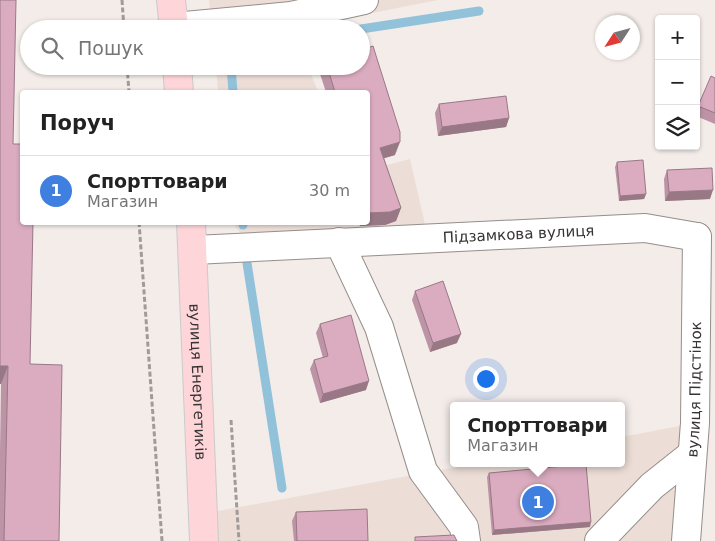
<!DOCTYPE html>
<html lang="uk">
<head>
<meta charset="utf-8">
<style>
  :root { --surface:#fff; --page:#f2f2f2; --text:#222; --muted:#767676; --line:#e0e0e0; --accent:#111827 }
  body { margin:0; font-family:"DejaVu Sans",sans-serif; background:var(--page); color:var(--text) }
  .controls { position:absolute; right:15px; top:15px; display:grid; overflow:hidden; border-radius:5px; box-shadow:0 1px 4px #0004 }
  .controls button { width:45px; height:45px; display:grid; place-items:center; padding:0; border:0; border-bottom:1px solid var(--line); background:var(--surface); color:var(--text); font:25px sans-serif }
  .compass { position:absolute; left:595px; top:15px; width:45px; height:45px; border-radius:50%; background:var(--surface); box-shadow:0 1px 4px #0004; rotate:234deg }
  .you { position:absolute; left:485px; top:378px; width:18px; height:18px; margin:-12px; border:4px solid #fff; border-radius:50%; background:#1a73e8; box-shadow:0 0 0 8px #1a73e833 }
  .badge { display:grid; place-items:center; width:32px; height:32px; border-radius:50%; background:var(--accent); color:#fff; font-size:16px; font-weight:700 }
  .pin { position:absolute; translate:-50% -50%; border:2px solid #fff; box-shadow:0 1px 5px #0006 }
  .popup { position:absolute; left:450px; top:402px; width:175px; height:65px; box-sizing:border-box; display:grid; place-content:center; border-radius:5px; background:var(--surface); filter:drop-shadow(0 1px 4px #0005); font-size:16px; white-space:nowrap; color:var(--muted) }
  .popup b { font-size:19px; color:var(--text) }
  .popup::after { content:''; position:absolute; left:50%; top:100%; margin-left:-10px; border:10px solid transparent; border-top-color:var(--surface) }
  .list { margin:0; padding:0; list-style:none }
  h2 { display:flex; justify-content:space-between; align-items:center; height:65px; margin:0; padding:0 20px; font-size:21px }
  h2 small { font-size:16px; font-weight:400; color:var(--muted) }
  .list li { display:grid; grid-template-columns:32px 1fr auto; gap:15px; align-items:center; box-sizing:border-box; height:70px; padding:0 20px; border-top:1px solid var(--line) }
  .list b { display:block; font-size:19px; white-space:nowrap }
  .list p { margin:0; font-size:16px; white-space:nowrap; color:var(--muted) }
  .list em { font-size:16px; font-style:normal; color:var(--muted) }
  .icon { flex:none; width:28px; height:28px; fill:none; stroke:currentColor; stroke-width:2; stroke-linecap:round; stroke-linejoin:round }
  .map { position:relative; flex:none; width:715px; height:541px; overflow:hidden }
  .search { position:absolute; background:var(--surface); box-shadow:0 1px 4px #0004; left:20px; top:20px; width:350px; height:55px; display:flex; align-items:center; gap:12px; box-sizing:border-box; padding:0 18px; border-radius:28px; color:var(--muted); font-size:19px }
  .panel { position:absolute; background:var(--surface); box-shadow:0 1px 4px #0004; left:20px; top:90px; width:350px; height:135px; border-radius:5px }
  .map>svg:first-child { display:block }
  .built { fill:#ecded7 }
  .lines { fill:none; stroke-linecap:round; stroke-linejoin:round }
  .stream { stroke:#92c2da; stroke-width:9 }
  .minor-casing { stroke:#958e8b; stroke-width:30 }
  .major-casing { stroke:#cbcaca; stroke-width:30 }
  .path { stroke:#a09b99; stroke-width:3; stroke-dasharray:5 2.5; stroke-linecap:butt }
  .minor { stroke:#fff; stroke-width:28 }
  .major { stroke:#fed5d9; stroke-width:28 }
  .wall { fill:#bc94a5 }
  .shaded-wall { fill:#997886 }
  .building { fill:#dbacc0; stroke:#997886 }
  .labels { text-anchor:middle; stroke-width:4.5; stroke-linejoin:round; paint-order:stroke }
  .street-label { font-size:15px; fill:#373433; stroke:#fefaf8 }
</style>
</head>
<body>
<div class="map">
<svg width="715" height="541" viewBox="0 0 715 541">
  <rect width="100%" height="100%" fill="#f3ece9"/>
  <g class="built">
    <path d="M 209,0 L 438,0 L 296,28 L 212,29 Z"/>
    <path d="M 216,66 L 308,66 L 318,92 L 218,92 Z"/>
    <path d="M 410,159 L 430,246 L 264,260 L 232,223 L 368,222 L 368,170 Z"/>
    <path d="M 695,423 L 686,541 L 204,541 L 202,514 L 478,463 L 622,463 L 622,437 Z"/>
  </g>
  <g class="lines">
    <g class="stream">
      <path d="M 361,29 L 479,11"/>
      <path d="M 231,66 L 233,92"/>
      <path d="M 243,222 L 243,225"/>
      <path d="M 247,263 L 282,488"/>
    </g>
    <g class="minor-casing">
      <g id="minor">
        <path d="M 174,27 L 291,16 L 364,0"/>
        <path d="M 339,242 L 379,327 L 423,471 L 464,527 L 466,541"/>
        <path id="s1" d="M 194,250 L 645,228 L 697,237"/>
        <path d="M 599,541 L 652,486 L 691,455"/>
        <path id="s2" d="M 686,541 L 695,423 L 697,237"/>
      </g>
    </g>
    <g class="major-casing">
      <g id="major">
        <path d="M 171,0 L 174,29"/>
        <path d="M 177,66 L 179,92"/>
        <path id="s3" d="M 191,222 L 204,541"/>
      </g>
    </g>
    <g class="path">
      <path d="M 122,0 L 124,29"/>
      <path d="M 127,66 L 129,92"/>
      <path d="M 139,222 L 162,541"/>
      <path d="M 231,420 L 239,541"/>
    </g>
    <use href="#minor" class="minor"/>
    <use href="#major" class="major"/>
  </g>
  <g class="wall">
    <path d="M 0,0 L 13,144 L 30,364 L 59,541 L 0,541 L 0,451 L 1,384 L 0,384 Z"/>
    <path d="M 323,66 L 361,66 L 395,155 L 384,158 L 401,208 L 396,221 L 385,225 L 360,226 L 358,222 L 368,222 L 368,92 L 326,92 L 320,74 Z"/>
    <path d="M 715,78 L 715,124 L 696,116 L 696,112 L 698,106 Z"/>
    <path d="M 439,104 L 509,118 L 506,127 L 438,136 L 435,113 Z"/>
    <path d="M 617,162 L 646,194 L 644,199 L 619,201 L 615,167 Z"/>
    <path d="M 667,170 L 710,199 L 665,201 L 664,179 Z"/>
    <path d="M 415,291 L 457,343 L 430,352 L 412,300 Z"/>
    <path d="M 320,324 L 366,390 L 320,403 L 310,369 L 314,360 L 323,358 L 316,333 Z"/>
    <path d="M 489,473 L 590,527 L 492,535 L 487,477 Z"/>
    <path d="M 296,512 L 368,541 L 294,541 L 292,521 Z"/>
  </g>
  <g class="shaded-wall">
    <path d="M 509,118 L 506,127 L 438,136 L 442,127 Z"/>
    <path d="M 400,142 L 395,155 L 375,161 L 380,148 Z"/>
    <path d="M 713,190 L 710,199 L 665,201 L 669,192 Z"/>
    <path d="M 646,194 L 644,199 L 619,201 L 620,196 Z"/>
    <path d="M 401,208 L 396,221 L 385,225 L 360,226 L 361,222 L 368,222 L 368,213 Z"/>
    <path d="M 461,334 L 457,343 L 430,352 L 433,343 Z"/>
    <path d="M 0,366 L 8,366 L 1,384 L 0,384 Z"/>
    <path d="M 369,381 L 366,390 L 320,403 L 323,394 Z"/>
    <path d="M 591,522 L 590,527 L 492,535 L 494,530 Z"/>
  </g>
  <g class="building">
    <path d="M 0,0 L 16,0 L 13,144 L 22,144 L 22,222 L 33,222 L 30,364 L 62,365 L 59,541 L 4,541 L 8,366 L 0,366 Z"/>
    <path d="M 373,46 L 400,132 L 400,142 L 380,148 L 401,208 L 390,212 L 368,213 L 368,92 L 335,92 L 327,66 L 361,66 L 361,50 Z"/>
    <path d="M 711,76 L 715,78 L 715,113 L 698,106 Z"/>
    <path d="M 506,96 L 509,118 L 442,127 L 439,104 Z"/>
    <path d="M 643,160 L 646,194 L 620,196 L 617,162 Z"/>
    <path d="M 712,168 L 713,190 L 669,192 L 667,170 Z"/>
    <path d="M 443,281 L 461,334 L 433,343 L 415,291 Z"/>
    <path d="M 351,315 L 369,381 L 323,394 L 314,360 L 328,356 L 320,324 Z"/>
    <path d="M 586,464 L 591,522 L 494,530 L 489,473 Z"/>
    <path d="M 367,509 L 368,541 L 297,541 L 296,512 Z"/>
    <path d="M 454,535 L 457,541 L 415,541 L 415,537 Z"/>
  </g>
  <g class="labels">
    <g class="street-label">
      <text dy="5" stroke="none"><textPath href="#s1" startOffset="325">Підзамкова вулиця</textPath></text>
      <text dy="5" stroke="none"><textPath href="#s3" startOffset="160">вулиця Енергетиків</textPath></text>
      <text dy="5" stroke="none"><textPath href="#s2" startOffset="152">вулиця Підстінок</textPath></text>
    </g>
  </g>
</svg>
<div class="controls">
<button>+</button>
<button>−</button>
<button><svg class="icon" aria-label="layers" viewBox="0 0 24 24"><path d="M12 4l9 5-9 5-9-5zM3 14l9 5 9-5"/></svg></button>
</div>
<svg class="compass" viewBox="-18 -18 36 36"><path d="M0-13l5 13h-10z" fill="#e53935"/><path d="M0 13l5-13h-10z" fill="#767676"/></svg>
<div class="you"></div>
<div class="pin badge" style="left:538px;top:502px;background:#3f7fe0">1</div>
<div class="popup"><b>Спорттовари</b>Магазин</div>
<div class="search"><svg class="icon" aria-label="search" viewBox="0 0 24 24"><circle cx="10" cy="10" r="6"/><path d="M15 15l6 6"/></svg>Пошук</div>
<section class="panel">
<h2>Поруч<small></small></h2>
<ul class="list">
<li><span class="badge" style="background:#3f7fe0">1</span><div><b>Спорттовари</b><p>Магазин</p></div><em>30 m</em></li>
</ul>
</section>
</div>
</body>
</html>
